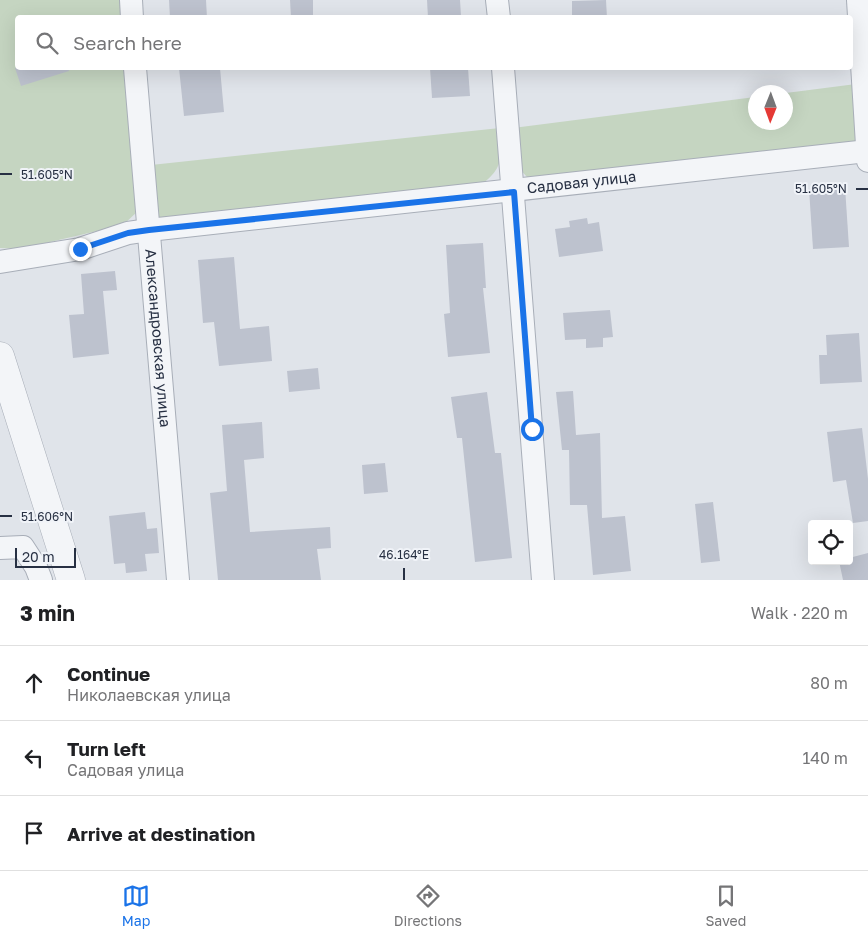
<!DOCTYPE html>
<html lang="en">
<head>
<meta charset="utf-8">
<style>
  :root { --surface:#fff; --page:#f2f2f2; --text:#202124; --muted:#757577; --line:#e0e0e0; --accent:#1a73e8 }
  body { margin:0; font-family:"Golos Text",sans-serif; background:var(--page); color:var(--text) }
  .controls { position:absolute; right:15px; bottom:15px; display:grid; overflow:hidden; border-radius:5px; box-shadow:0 5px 20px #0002 }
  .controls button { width:45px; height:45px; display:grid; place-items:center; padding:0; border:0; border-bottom:1px solid var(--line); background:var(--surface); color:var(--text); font:25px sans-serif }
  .compass { position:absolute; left:748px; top:85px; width:45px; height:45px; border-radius:50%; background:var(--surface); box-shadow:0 5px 20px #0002; rotate:181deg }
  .scale { position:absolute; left:15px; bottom:12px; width:61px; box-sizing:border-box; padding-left:5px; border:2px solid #273043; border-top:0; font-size:14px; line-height:18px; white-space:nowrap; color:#273043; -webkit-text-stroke:4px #f0f3f8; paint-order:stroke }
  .stop { position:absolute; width:15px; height:15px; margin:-11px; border:4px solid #1a73e8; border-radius:50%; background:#fff }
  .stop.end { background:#1a73e8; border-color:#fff; box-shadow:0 1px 5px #0008 }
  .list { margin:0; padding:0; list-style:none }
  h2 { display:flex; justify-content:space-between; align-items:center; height:65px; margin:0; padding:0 20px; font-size:21px }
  h2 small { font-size:16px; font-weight:400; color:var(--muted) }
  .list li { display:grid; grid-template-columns:32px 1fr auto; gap:15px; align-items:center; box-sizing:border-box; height:75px; padding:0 20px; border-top:1px solid var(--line) }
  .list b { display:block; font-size:19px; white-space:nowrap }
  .list p { margin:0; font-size:16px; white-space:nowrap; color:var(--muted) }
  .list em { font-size:16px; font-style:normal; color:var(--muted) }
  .icon { flex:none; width:28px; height:28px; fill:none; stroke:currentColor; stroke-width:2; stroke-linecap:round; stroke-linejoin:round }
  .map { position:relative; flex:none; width:868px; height:580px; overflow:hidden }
  .search { position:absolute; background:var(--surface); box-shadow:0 5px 20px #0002; left:15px; right:15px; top:15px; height:55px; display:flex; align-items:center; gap:12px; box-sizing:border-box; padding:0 18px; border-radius:5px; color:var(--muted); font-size:19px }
  .sheet { height:290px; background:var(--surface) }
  nav { display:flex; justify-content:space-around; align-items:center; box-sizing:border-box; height:70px; border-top:1px solid var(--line); background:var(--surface); font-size:14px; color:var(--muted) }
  nav a { display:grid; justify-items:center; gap:2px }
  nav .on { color:var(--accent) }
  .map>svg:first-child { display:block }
  .green { fill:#c5d5c1 }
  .building { fill:#bdc2ce }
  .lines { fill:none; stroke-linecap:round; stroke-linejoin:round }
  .minor-casing { stroke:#a8aeb8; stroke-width:24 }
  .tertiary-casing { stroke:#a8aeb8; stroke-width:29 }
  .minor { stroke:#f3f5f8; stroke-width:22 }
  .tertiary { stroke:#f3f5f8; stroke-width:28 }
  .route { stroke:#1a73e8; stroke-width:6 }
  .ticks { fill:none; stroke:#273043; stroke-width:2 }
  .labels { text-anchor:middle; stroke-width:4; stroke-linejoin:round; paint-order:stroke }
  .street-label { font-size:15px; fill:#273043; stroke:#f0f3f8 }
  .ticks-label { font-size:12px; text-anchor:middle; fill:#273043; stroke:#f0f3f8; stroke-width:4; stroke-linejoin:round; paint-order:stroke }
</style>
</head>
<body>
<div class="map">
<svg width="868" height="580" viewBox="0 0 868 580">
  <rect width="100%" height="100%" fill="#e0e4ea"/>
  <g class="green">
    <path d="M 0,0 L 125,0 L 126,17 L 18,18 L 18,68 L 129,68 L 138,211 L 123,225 L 20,249 L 0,248 Z"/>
    <path d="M 856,84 L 861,134 L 849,148 L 659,168 L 527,177 L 517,166 L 513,128 L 755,97 L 756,122 L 786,122 L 786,93 Z"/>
    <path d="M 500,128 C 501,157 505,168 479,186 L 161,220 L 156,214 L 151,165 Z"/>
  </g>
  <g class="building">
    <path d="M 169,0 L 206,0 L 207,18 L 170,18 Z"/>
    <path d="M 290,0 L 313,0 L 313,18 L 291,18 Z"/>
    <path d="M 427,0 L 460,0 L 461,16 L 428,18 Z"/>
    <path d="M 606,0 L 607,18 L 572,18 L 572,1 Z"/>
    <path d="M 15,68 L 68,68 L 69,71 L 21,86 Z"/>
    <path d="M 179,68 L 220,68 L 224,112 L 184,116 Z"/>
    <path d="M 430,68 L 468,68 L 470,96 L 432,98 Z"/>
    <path d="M 845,187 L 849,247 L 813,249 L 809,189 Z"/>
    <path d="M 587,218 L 588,224 L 599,222 L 603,251 L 559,257 L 555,229 L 570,227 L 569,221 Z"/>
    <path d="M 483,243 L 486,288 L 483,288 L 490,353 L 448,357 L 444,314 L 450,313 L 446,245 Z"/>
    <path d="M 234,257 L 240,329 L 269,326 L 272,361 L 219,366 L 214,322 L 203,323 L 198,260 Z"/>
    <path d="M 115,271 L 117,290 L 103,291 L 109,354 L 73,358 L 69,315 L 84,314 L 81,274 Z"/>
    <path d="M 610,310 L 613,337 L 603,338 L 603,347 L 586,348 L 586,339 L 565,340 L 563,313 Z"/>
    <path d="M 859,333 L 862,382 L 820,384 L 819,355 L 827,355 L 826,335 Z"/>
    <path d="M 318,368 L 320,389 L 289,392 L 287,371 Z"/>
    <path d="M 573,391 L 576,435 L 600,433 L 602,518 L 625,516 L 631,571 L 593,575 L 587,505 L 570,505 L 569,450 L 562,450 L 556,392 Z"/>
    <path d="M 487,392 L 495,453 L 501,453 L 512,558 L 475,562 L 462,438 L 457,438 L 451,397 Z"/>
    <path d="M 262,422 L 264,458 L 244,460 L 250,532 L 330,527 L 331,548 L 317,549 L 321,580 L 218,580 L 210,493 L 227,491 L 222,425 Z"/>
    <path d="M 862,428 L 868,479 L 868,521 L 853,523 L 846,480 L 833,482 L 827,432 Z"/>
    <path d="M 385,463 L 388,492 L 364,494 L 362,465 Z"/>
    <path d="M 713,502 L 720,561 L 701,563 L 695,504 Z"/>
    <path d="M 145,512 L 147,529 L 157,528 L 159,553 L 145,554 L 147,571 L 126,573 L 125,563 L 114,564 L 109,516 Z"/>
    <path d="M 868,553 L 868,580 L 843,580 L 839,561 L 849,561 L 849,558 Z"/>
  </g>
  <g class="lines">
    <g class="minor-casing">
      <g id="minor">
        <path d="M 131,0 L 132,18"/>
        <path d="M 497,0 L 499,18"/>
        <path d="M 858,0 L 868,161"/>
        <path id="s1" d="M 135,68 L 178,580"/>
        <path d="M 503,68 L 543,580"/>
        <path id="s2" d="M 0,262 L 80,249 L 128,233 L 149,230 L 868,151"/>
        <path d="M 0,548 L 23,547 L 36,567 L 41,580"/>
      </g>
    </g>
    <g class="tertiary-casing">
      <path id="tertiary" d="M 0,356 L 71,580"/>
    </g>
    <use href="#minor" class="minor"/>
    <use href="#tertiary" class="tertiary"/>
  </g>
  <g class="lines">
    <path class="route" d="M 80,249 L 128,233 L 149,230 L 514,192 L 532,429"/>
  </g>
  <path class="ticks" d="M 0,174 L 12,174M 856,189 L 868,189M 0,516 L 12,516M 404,580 L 404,568"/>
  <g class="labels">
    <g class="street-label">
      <text dy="5" stroke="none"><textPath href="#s2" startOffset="588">Садовая улица</textPath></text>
      <text dy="5" stroke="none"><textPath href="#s1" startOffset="271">Александровская улица</textPath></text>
    </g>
  </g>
  <g class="ticks-label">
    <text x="47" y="179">51.605°N</text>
    <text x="821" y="193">51.605°N</text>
    <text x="47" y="521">51.606°N</text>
    <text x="404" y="559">46.164°E</text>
  </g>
</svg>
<div class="controls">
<button><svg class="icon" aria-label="locate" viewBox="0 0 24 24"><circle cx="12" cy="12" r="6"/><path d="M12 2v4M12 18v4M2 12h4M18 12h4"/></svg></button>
</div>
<svg class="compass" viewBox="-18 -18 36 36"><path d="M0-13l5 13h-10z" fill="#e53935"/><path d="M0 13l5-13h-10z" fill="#757577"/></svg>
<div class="scale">20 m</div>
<div class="stop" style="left:532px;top:429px"></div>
<div class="stop end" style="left:80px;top:249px"></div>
<div class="search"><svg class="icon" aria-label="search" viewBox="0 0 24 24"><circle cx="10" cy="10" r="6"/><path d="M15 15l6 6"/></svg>Search here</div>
</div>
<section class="sheet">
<h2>3 min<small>Walk · 220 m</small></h2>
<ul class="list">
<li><svg class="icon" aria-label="ahead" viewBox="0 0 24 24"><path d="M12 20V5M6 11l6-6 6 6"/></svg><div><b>Continue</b><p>Николаевская улица</p></div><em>80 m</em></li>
<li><svg class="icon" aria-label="left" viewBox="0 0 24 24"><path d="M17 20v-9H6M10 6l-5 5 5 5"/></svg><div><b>Turn left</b><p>Садовая улица</p></div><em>140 m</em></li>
<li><svg class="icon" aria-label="arrive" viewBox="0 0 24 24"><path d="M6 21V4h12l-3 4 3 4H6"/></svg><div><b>Arrive at destination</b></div></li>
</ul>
</section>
<nav>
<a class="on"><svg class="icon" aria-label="map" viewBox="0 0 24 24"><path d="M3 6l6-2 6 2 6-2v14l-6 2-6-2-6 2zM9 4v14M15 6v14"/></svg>Map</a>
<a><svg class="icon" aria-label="directions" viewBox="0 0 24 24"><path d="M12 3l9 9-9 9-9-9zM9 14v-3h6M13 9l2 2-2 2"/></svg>Directions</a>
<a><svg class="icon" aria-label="saved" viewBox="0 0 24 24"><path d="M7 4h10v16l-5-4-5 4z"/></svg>Saved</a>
</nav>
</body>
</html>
